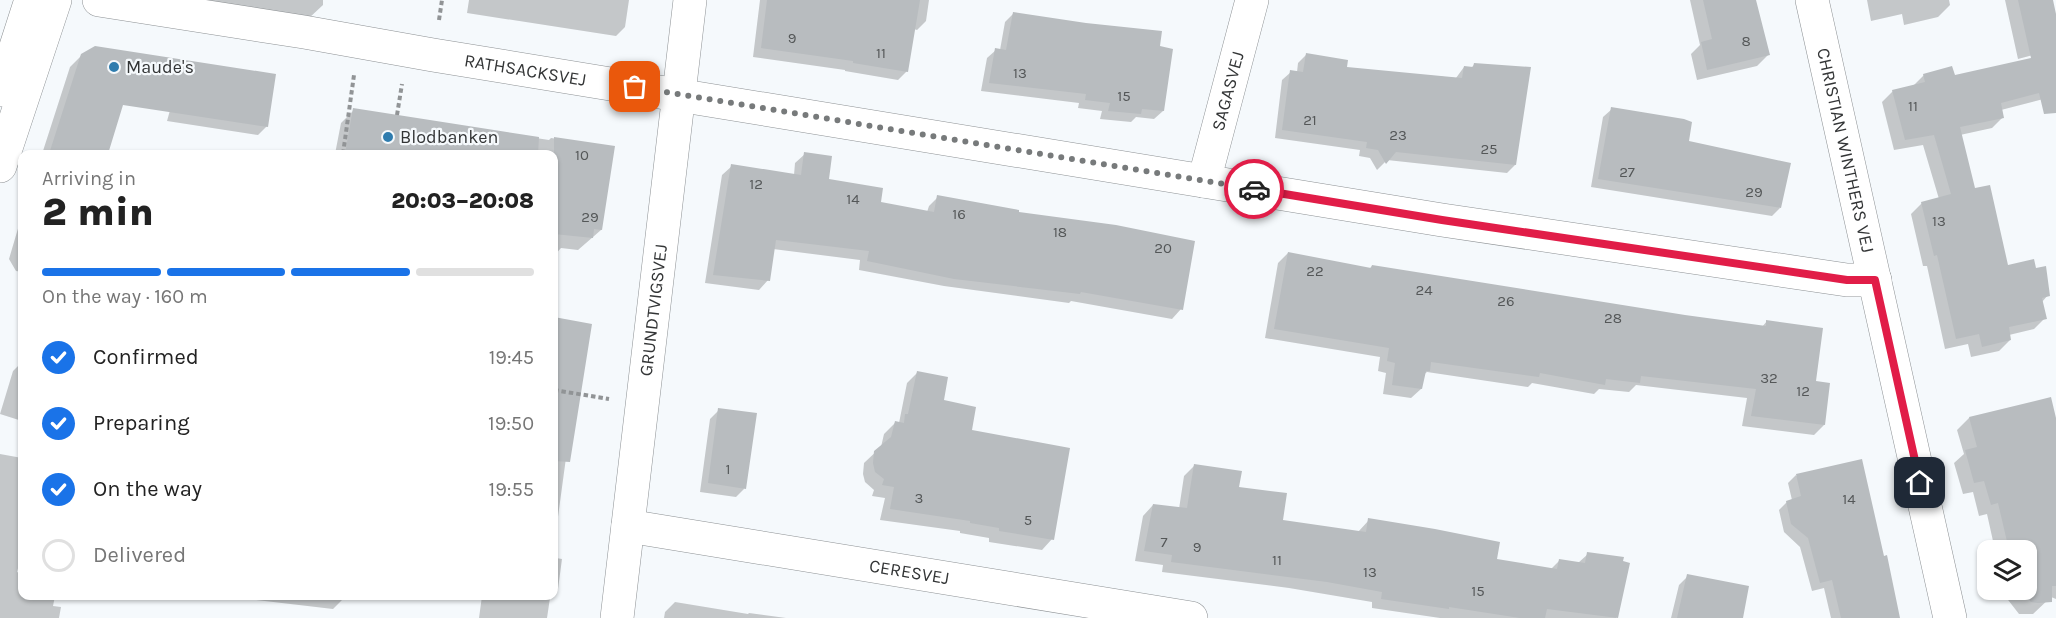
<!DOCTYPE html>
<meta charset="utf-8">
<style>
:root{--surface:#fff;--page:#f6f6f6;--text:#222;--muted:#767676;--line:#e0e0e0;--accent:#1a73e8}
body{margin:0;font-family:Karla,sans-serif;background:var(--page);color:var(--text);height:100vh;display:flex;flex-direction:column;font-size:22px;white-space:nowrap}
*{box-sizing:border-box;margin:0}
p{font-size:20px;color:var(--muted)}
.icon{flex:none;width:33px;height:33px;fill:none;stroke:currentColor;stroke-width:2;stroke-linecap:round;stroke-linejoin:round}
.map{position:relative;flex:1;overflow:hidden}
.panel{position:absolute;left:18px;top:150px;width:540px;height:450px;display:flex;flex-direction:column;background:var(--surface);border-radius:12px;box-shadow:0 2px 4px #0004}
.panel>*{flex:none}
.buttons{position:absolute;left:1977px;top:540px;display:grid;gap:12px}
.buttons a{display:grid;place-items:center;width:60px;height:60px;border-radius:12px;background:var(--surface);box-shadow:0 2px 4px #0004;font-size:30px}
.pin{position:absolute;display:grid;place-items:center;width:51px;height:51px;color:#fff;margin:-26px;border-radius:12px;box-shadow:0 3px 9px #0006}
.courier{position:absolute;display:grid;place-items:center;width:60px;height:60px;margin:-30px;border:4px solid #e11d48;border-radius:50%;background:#fff;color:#222;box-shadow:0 2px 8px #0007}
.overview em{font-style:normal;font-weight:800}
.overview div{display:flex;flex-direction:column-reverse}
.overview{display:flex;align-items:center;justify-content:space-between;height:102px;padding:0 24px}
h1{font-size:39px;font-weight:800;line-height:45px}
.bar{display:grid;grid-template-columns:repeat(4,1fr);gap:9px 6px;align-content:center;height:72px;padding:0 24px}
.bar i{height:8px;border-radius:4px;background:var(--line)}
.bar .on{background:var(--accent)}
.bar p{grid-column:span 4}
ol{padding:0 24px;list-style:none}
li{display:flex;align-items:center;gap:18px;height:66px}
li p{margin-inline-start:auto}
li .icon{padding:6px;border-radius:50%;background:var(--accent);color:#fff;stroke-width:4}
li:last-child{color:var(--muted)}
li i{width:33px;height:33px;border:3px solid var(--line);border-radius:50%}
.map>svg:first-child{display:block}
.shadow{fill:#0003}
.building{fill:#b8bcbf}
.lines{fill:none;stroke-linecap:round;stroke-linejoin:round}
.minor-casing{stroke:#8d9194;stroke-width:34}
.tertiary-casing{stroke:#8d9194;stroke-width:34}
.path{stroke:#919496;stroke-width:4;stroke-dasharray:4.5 3;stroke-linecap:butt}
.minor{stroke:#fff;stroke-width:33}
.tertiary{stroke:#fff;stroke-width:33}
.done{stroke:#777a7b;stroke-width:6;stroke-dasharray:0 10.8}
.route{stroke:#e11d48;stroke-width:8}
.poi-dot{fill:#2f7cae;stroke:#f5f9fc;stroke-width:2}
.labels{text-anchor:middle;stroke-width:4.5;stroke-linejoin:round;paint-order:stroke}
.number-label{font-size:15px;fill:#545758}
.poi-label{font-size:18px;fill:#333536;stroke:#f5f9fc;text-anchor:start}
.street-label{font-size:18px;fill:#333536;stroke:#f5f9fc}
</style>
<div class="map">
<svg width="2056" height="618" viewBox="0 0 2056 618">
<rect width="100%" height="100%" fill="#f5f9fc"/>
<path class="shadow" d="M196 0H323V5L308 19Z
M469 0H629L625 27 616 36 467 13Z
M760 0H929L926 21 917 30 914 29 907 71 898 80 845 71V70L753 57Z
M1690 0H1755L1768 55 1757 66 1697 80 1691 54 1700 45Z
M1867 0H1949L1950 5 1938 17 1904 25 1902 14 1871 21Z
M2005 0H2052L2056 18V44L2049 51 2018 59Z
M1013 14 1158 47 1163 111 1154 119 1136 117 1131 122 1100 119 1102 111 1078 108 1079 103 981 91 987 58 996 50H1000L1005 22Z
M137 54 106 154H42L70 67 82 55Z
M1306 55 1345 68 1456 78 1464 67 1471 68 1475 64 1515 165 1507 173 1387 160 1377 170 1370 158 1359 156 1360 150 1275 138 1282 80 1291 72H1297L1298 63Z
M181 71 267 126 258 135 167 121Z
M1924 75 1954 77 2056 92 2051 97 2001 110 2003 117 1992 128 1960 135 1974 190 2006 267 2048 295 2042 302 2045 318 2034 329 2009 335 2010 340 1999 351 1971 357 1968 344 1945 349 1927 266H1923L1911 214 1922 203 1939 199 1923 145 1894 150 1882 102 1893 91 1912 87Z
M1612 109 1687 142 1780 208 1772 216 1591 187 1603 117Z
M354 110 549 140 551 138 613 147 601 230 578 250 561 248 554 256V154H335L341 123Z
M805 154 827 180 879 204 927 212 929 206 938 197 1017 213 1181 309 1172 319 1071 301 1069 303 944 286 859 270 860 260 773 249 768 280 759 290 705 283 722 175 732 166 794 175 795 163Z
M22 215V272L16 271 9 259Z
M1288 253 1369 269 1372 266 1684 316 1762 327 1767 321 1815 382 1824 425 1814 435 1742 426 1747 398 1636 385 1629 392 1599 389 1594 394 1532 383 1528 387 1427 372 1423 375 1421 389 1411 398 1383 394 1386 373 1378 371 1380 357 1265 338 1278 263Z
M554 319 590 325 571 421 555 539H558L556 558 562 559 558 589 554 594Z
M22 362V421L0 414 13 371Z
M918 372 970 431 1052 539 1042 550 989 542V538L960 533V531L880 520 885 498 872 496 874 490 865 482 863 474 864 463 881 447 884 434 895 423H899L907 383Z
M719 410 744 489 736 497 700 492 710 419Z
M1969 418 2056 424V599L2051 597 2033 614H2019L2005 596 2004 590H2026V550H1995L1987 514 1979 516 1973 492 1963 494 1954 463 1964 454 1957 430Z
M0 454 22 458V554L17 572 22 574V596H55L53 606 61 607 59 618H0Z
M1194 466 1238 489 1281 521 1358 532 1369 520 1495 560 1551 569 1560 560 1578 563 1588 554 1628 564 1616 618H1440L1372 608V602L1289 588 1162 572 1163 565 1135 561 1143 516 1153 505 1179 509 1184 476Z
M1796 475 1899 618H1831L1824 588 1812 591 1800 547 1784 532 1779 510 1787 502 1792 500 1788 483Z
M1688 576 1741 618H1671L1679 585Z
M222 596H342V600L333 609Z
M482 596H552L550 598 547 618H479Z
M675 602 748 614 749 613 786 618H664L665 612Z"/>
<path class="building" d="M767 0H920L908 72 853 63V61L761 48Z
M1703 0H1756L1770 55 1707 70 1701 42 1712 39Z
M2018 0H2053L2056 14V113L2044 114 2039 93 2001 103 2004 118 1960 127 1975 188 1990 185 2008 265 2034 259 2036 268 2046 266 2050 296 2042 298 2047 319 2009 327 2011 340 1982 347 1979 334 1956 339 1937 255 1934 256 1921 202 1951 194 1934 135 1905 140 1892 90 1925 82 1923 74 1952 66 1955 75 2031 58Z
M1013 12 1086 23 1162 31 1160 46 1173 49 1164 111 1142 109 1141 114 1108 111 1110 103 1085 100 1086 94 989 83 995 48 1006 50Z
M95 46 276 74 268 127 123 105 108 154H49L81 54Z
M1306 53 1348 60 1347 67 1462 78 1464 66 1473 67 1474 63 1531 67 1516 165 1396 152 1386 164 1378 150 1366 148 1367 142 1282 130 1290 70 1303 72Z
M1611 107 1684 119 1692 122 1689 141 1791 163 1781 208 1598 179Z
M353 108 539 137 538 154H345Z
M554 137 615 146 602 230 594 229 593 238 554 234Z
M804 152 832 156 829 179 883 188 881 202 934 212 937 195 1019 210V212L1116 225 1195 241 1183 310 1081 292 1080 294 954 279 867 261 869 251 776 240 770 281 713 275 731 164 801 175Z
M1288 252 1371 268 1372 265 1685 315 1766 326V320L1823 328 1816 381 1830 383 1825 425 1751 416 1756 389 1641 376 1640 383 1606 379 1605 385 1540 373 1539 377 1431 362 1430 371H1426L1422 389 1392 385 1395 363 1387 361 1389 348 1274 329Z
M554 317 592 324 570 462 554 461Z
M917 371 948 377 944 400 976 407 972 430 1070 448 1054 540 999 531V528L970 523V521L890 509 894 487 882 485 884 479 875 472 873 463 874 451 891 437 895 421 904 423 905 414H908Z
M2051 397 2056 418V586H2052V602L2038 603 2031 602 2021 590H2026V550H2009L1998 503 1991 505 1984 481 1974 483 1965 450 1977 447 1969 417Z
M718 408 757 413 746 489 708 483Z
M1862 459 1884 556 1887 555 1900 618H1841L1832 580 1820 583 1808 538 1791 524 1786 501 1801 496 1796 474Z
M1194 464 1242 471 1239 487 1287 493 1283 520 1366 532 1368 518 1435 529 1500 542 1497 559 1557 569 1559 559 1585 563 1587 552 1624 557 1623 561 1630 563 1618 618 1547 609 1545 618H1520L1449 607V609L1381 599 1382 592 1327 582 1171 562 1172 555 1144 551 1153 504 1187 508Z
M1687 574 1749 586 1743 618H1677Z"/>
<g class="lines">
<defs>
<g id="minor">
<path id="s1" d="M99 0 304 32 433 55 1442 220 1847 280H1875"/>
<path id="s2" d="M1812 0 1950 618"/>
<path id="s3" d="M1204 181 1252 0"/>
<path id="s4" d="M628 526 1191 618"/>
<path id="s5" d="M617 618 690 0"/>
</g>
<path id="tertiary" d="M2 90 31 0
M0 166 55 0"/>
</defs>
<use href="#minor" class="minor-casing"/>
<use href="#tertiary" class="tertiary-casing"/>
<path class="path" d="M439 20 442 0
M397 115 402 84
M343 154 354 75
M554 390 609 399"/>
<use href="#minor" class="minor"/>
<use href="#tertiary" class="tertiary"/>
</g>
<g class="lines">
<path class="done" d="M635 87 1254 189"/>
<path class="route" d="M1254 189 1442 220 1847 280H1875L1920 483"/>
</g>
<g class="poi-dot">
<circle cx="114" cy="67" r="6"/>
<circle cx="388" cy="137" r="6"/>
</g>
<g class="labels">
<g class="number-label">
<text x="792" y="43">9</text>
<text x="1746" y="46">8</text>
<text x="881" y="58">11</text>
<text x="1020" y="78">13</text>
<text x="1124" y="101">15</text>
<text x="1913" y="111">11</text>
<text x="1310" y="125">21</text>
<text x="1398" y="140">23</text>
<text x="1489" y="154">25</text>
<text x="582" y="160">10</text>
<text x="1627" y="177">27</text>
<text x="756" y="189">12</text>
<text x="1754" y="197">29</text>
<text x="853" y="204">14</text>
<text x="959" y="219">16</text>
<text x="590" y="222">29</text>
<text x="1939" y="226">13</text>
<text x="1060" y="237">18</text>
<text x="1163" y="253">20</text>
<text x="1315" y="276">22</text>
<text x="1424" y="295">24</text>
<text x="1506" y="306">26</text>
<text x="1613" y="323">28</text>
<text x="1769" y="383">32</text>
<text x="1803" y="396">12</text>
<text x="728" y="474">1</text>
<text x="919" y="503">3</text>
<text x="1849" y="504">14</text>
<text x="1028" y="525">5</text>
<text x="1164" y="547">7</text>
<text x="1197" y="552">9</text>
<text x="1277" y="565">11</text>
<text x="1370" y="577">13</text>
<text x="1478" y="596">15</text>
</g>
<g class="poi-label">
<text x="126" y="73">Maude's</text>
<text x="400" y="143">Blodbanken</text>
</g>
<g class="street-label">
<text dy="6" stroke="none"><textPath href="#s1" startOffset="432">RATHSACKSVEJ</textPath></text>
<text dy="6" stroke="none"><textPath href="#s3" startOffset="93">SAGASVEJ</textPath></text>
<text dy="6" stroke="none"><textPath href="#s2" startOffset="154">CHRISTIAN WINTHERS VEJ</textPath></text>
<text dy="6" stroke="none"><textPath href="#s5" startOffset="310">GRUNDTVIGSVEJ</textPath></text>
<text dy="6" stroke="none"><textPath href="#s4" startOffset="285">CERESVEJ</textPath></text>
</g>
</g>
</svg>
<div class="buttons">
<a><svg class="icon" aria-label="layers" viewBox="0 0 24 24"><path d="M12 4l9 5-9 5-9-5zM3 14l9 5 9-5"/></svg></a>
</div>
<div class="pin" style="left:635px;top:87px;background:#ea580c"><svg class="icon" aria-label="bag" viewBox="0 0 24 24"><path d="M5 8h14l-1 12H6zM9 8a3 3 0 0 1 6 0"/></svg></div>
<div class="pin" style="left:1920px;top:483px;background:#1f2937"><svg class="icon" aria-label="home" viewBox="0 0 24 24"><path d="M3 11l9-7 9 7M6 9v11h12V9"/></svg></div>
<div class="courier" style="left:1254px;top:189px"><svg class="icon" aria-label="car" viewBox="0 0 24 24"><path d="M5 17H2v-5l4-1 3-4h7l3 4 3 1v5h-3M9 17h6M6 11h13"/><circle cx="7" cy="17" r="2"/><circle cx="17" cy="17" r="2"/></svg></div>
<section class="panel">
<div class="overview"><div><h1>2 min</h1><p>Arriving in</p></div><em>20:03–20:08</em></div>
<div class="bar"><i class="on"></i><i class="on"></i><i class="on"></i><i></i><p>On the way · 160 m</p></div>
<ol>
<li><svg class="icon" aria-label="check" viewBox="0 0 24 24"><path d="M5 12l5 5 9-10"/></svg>Confirmed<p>19:45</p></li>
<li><svg class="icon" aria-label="check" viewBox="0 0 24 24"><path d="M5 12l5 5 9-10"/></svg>Preparing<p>19:50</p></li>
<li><svg class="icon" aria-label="check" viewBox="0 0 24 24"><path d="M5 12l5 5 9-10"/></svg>On the way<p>19:55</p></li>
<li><i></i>Delivered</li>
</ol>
</section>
</div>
